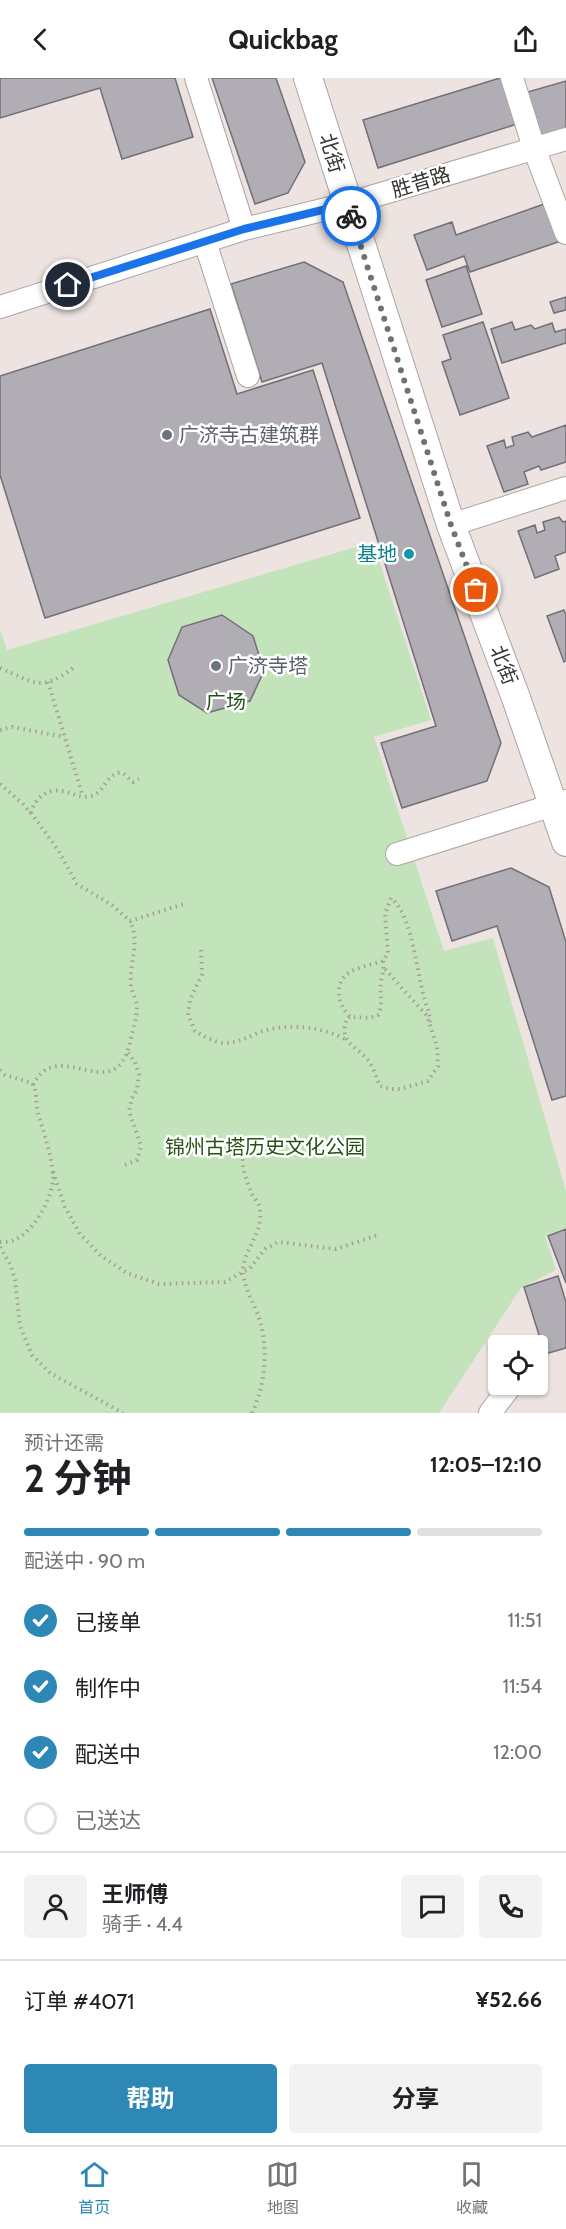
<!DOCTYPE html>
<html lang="zh">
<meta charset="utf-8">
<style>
:root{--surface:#fff;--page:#f2f2f2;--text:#202124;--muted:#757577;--line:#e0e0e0;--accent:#2d88b5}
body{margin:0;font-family:Cabin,"Noto Sans SC",sans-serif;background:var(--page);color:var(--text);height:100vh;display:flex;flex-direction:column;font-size:22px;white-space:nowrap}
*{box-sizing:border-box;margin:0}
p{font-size:20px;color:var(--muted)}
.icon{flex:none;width:33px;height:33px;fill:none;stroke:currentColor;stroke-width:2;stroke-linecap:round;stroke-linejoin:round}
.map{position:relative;height:1335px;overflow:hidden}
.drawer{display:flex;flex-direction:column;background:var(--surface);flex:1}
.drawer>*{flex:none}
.buttons{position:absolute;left:488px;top:1257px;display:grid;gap:12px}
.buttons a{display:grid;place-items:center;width:60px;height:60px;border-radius:6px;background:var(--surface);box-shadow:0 2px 4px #0004;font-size:30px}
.pin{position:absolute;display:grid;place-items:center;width:51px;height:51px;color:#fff;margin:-26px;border:3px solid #fff;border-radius:50%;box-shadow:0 2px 6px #0007}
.courier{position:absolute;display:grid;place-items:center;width:60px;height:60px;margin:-30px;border:4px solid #1a73e8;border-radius:50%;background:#fff;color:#222;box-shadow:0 2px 8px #0007}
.overview em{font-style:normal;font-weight:700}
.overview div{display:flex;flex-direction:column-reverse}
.overview{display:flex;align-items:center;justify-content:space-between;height:102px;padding:0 24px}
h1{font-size:39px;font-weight:700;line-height:45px}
.bar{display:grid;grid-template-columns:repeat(4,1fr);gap:9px 6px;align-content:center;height:72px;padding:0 24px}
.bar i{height:8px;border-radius:4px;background:var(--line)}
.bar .active{background:var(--accent)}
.bar p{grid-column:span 4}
.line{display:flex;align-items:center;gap:15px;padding:0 24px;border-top:2px solid var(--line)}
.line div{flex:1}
.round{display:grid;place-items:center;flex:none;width:63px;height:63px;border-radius:6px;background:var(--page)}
ol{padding:0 24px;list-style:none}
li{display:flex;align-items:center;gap:18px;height:66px}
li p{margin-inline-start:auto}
li .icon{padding:6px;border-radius:50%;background:var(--accent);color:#fff;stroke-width:4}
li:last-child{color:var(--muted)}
li i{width:33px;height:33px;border:3px solid var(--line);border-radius:50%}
.primary-button{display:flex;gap:12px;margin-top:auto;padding:12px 24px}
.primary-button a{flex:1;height:69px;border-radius:6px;background:var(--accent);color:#fff;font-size:24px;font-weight:700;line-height:69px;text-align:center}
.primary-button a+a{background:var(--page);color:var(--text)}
header{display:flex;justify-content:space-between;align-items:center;height:78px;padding:0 24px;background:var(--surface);font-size:27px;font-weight:700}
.dock{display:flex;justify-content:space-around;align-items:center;height:84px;border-top:2px solid var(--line);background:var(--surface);font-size:16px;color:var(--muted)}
.dock a{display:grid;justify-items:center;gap:3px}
.dock .active{color:var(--accent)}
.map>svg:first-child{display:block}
.green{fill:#c3e4ba}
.building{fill:#b1adb4;stroke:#726f76;stroke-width:1.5}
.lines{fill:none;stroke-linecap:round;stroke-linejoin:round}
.minor-casing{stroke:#ada5a2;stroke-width:24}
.tertiary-casing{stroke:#ada5a2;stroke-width:30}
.path{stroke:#a59e9c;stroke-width:4;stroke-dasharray:1.5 4.5;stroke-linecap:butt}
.minor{stroke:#fff;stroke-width:22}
.tertiary{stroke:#fff;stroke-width:28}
.done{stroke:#75706f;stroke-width:6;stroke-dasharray:0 10.8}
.route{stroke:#1a73e8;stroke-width:8}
.worship-dot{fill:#6b7280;stroke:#fff;stroke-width:2}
.culture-dot{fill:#0f9aa8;stroke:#fff;stroke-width:2}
.labels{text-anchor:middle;stroke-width:5;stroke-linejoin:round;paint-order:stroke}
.street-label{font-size:20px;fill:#353231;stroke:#fff}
.worship-label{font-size:20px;fill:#5b616d;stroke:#fff;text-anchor:start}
.culture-label{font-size:20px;fill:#0d838f;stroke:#fff;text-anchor:end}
.park-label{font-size:20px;fill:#245311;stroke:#fff}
</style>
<header><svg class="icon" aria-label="back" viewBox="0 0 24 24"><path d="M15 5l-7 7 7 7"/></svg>Quickbag<svg class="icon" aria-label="share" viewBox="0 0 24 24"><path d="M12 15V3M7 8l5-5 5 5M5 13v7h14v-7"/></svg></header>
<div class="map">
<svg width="566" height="1335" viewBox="0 0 566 1335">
<rect width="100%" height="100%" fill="#ede4e1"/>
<path class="green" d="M373 464 431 642 374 659 444 873 493 860 566 1113V1150L545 1158 556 1192 521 1210 439 1335H0V551L7 572Z"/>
<path class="building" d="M0 0H175L193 59 122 81 100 10 0 40Z
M212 0H276L305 84 288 115 255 126Z
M500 0H503L517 46 378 90 363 42Z
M566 3V54L535 63 521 16Z
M547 125 561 163 470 194 464 178 427 192 414 157 452 144 456 157Z
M304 184 343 204 501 665 487 703 402 730 381 665 436 648 322 285 262 304 231 206Z
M466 188 482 236 442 249 426 202Z
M566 219V232L554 235 550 224Z
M210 231 237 316 313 292 360 440 45 540 0 397V298Z
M483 244 509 320 460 337 442 284 451 281 443 257Z
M512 244 515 252 531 247 535 251 552 245 555 254 566 251V265L502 285 491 251Z
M566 347V384L541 392 539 388 524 394 528 406 504 414 487 368 504 362 506 370 514 367 512 359 528 354 532 359Z
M559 439 563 444 566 443V474L555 478 559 491 535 500 518 453 535 447 537 455 545 452 543 444Z
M564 532 566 537V583L564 584 547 538Z
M222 537 253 558 264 593 250 623 207 635 179 617 168 582 182 549Z
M511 790 549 809 566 864V1018L552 1022 497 848 452 863 436 813Z
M566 1151V1205L548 1158Z
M558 1198 566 1224V1270L545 1276 524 1209Z"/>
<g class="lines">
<defs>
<path id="minor" d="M196 0 244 151
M512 0 534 70 566 155
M205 164 248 298
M0 229 244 151 347 126 566 61
M451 447 566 410
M397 776 566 723
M490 1335 512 1306"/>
<path id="tertiary" d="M308 0 451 447 516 620 566 764"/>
</defs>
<use href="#minor" class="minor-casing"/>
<use href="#tertiary" class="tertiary-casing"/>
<path class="path" d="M0 590C34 604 40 615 73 590
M48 604 83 719
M0 652 12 649 65 659
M0 706 23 726 37 743 58 772 77 806 112 827 130 843 187 825
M31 735C34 721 47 710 62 713 74 715 81 722 94 717 104 712 107 698 118 695 124 693 128 701 133 704L139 701
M201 872 202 896 190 922 188 937 195 953C204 958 215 965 225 965 238 965 248 959 260 954 286 945 323 948 346 962
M383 883C384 891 383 895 381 903 379 915 384 925 378 937L369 940 350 939C343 931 339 924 339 913 339 890 367 889 383 883L388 875 385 836 391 820C416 841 416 905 429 934L430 944
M350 939 347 940C339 966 353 965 367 981 373 988 376 999 380 1008L390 1011H400L428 1003 438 988 437 968 427 938 384 890
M0 992 5 997 32 1005C38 1014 35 1024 38 1035 44 1055 50 1073 53 1093 56 1115 35 1154 14 1162 10 1164 4 1164 0 1164
M33 1007C58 956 115 1032 130 964 133 952 137 940 137 928 136 920 131 913 131 906 129 881 141 868 130 843
M125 1087 137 1082 141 1068 129 1033 132 1020 137 1011 139 997 135 984 128 975
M53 1094 65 1129 80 1156 101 1178 127 1195 159 1206 225 1204 250 1190 265 1171 278 1164 336 1171 378 1157
M0 1169 10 1186 15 1202 20 1248 32 1277 50 1295 123 1335
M252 1335C266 1306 269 1267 258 1237 252 1222 244 1209 243 1193 243 1173 263 1156 260 1132 260 1126 255 1122 252 1116 247 1105 241 1088 243 1077L262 1068"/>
<use href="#minor" class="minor"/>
<use href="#tertiary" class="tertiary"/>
</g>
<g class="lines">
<path class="done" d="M351 138 451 447 476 512"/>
<path class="route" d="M68 207 244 151 347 126 351 138"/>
</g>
<g class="worship-dot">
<circle cx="167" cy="357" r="6"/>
<circle cx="216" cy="588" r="6"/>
</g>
<circle class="culture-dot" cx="409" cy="476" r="6"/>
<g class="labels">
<g class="street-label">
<text transform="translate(332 75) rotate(73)" y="7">北街</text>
<text transform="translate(421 104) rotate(-17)" y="7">胜昔路</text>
<text transform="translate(504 587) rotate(69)" y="7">北街</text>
</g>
<g class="worship-label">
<text x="179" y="364">广济寺古建筑群</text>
<text x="228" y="595">广济寺塔</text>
</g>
<g class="culture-label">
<text x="397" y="483">基地</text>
</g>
<g class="park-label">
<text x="226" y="631">广场</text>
<text x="265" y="1076">锦州古塔历史文化公园</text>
</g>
</g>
</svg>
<div class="buttons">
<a><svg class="icon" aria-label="locate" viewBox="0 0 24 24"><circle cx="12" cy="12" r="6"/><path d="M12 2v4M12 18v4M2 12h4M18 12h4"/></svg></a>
</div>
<div class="pin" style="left:476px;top:512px;background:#ea580c"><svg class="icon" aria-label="bag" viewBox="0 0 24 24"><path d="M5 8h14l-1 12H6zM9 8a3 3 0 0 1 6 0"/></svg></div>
<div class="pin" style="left:68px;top:207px;background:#1f2937"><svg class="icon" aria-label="home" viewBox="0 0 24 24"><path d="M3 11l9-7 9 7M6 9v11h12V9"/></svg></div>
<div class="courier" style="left:351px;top:138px"><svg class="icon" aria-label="bike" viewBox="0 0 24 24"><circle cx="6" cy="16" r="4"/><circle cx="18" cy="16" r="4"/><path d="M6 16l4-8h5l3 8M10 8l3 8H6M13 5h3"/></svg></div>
</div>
<section class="drawer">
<div class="overview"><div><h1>2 分钟</h1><p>预计还需</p></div><em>12:05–12:10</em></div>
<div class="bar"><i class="active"></i><i class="active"></i><i class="active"></i><i></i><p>配送中 · 90 m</p></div>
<ol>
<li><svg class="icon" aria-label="check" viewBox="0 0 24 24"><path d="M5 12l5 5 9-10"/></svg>已接单<p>11:51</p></li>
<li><svg class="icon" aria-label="check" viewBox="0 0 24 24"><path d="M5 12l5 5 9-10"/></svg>制作中<p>11:54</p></li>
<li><svg class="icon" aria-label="check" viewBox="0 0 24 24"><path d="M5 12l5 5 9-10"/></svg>配送中<p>12:00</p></li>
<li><i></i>已送达</li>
</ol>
<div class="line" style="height:108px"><a class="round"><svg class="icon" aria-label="person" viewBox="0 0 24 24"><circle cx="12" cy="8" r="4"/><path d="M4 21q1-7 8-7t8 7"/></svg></a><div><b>王师傅</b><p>骑手 · 4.4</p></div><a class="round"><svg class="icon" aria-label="chat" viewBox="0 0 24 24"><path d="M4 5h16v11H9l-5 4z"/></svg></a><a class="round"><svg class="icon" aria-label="phone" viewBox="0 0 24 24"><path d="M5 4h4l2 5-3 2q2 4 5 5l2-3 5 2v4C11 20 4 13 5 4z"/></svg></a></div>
<div class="line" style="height:78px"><div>订单 #4071</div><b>¥52.66</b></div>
<div class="primary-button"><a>帮助</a><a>分享</a></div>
</section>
<nav class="dock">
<a class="active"><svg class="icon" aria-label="home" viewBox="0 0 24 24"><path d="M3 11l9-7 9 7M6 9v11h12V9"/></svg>首页</a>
<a><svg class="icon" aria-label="map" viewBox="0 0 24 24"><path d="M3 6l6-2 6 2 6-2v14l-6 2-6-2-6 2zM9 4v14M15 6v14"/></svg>地图</a>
<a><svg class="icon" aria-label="saved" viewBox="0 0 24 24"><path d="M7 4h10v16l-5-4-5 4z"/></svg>收藏</a>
</nav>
